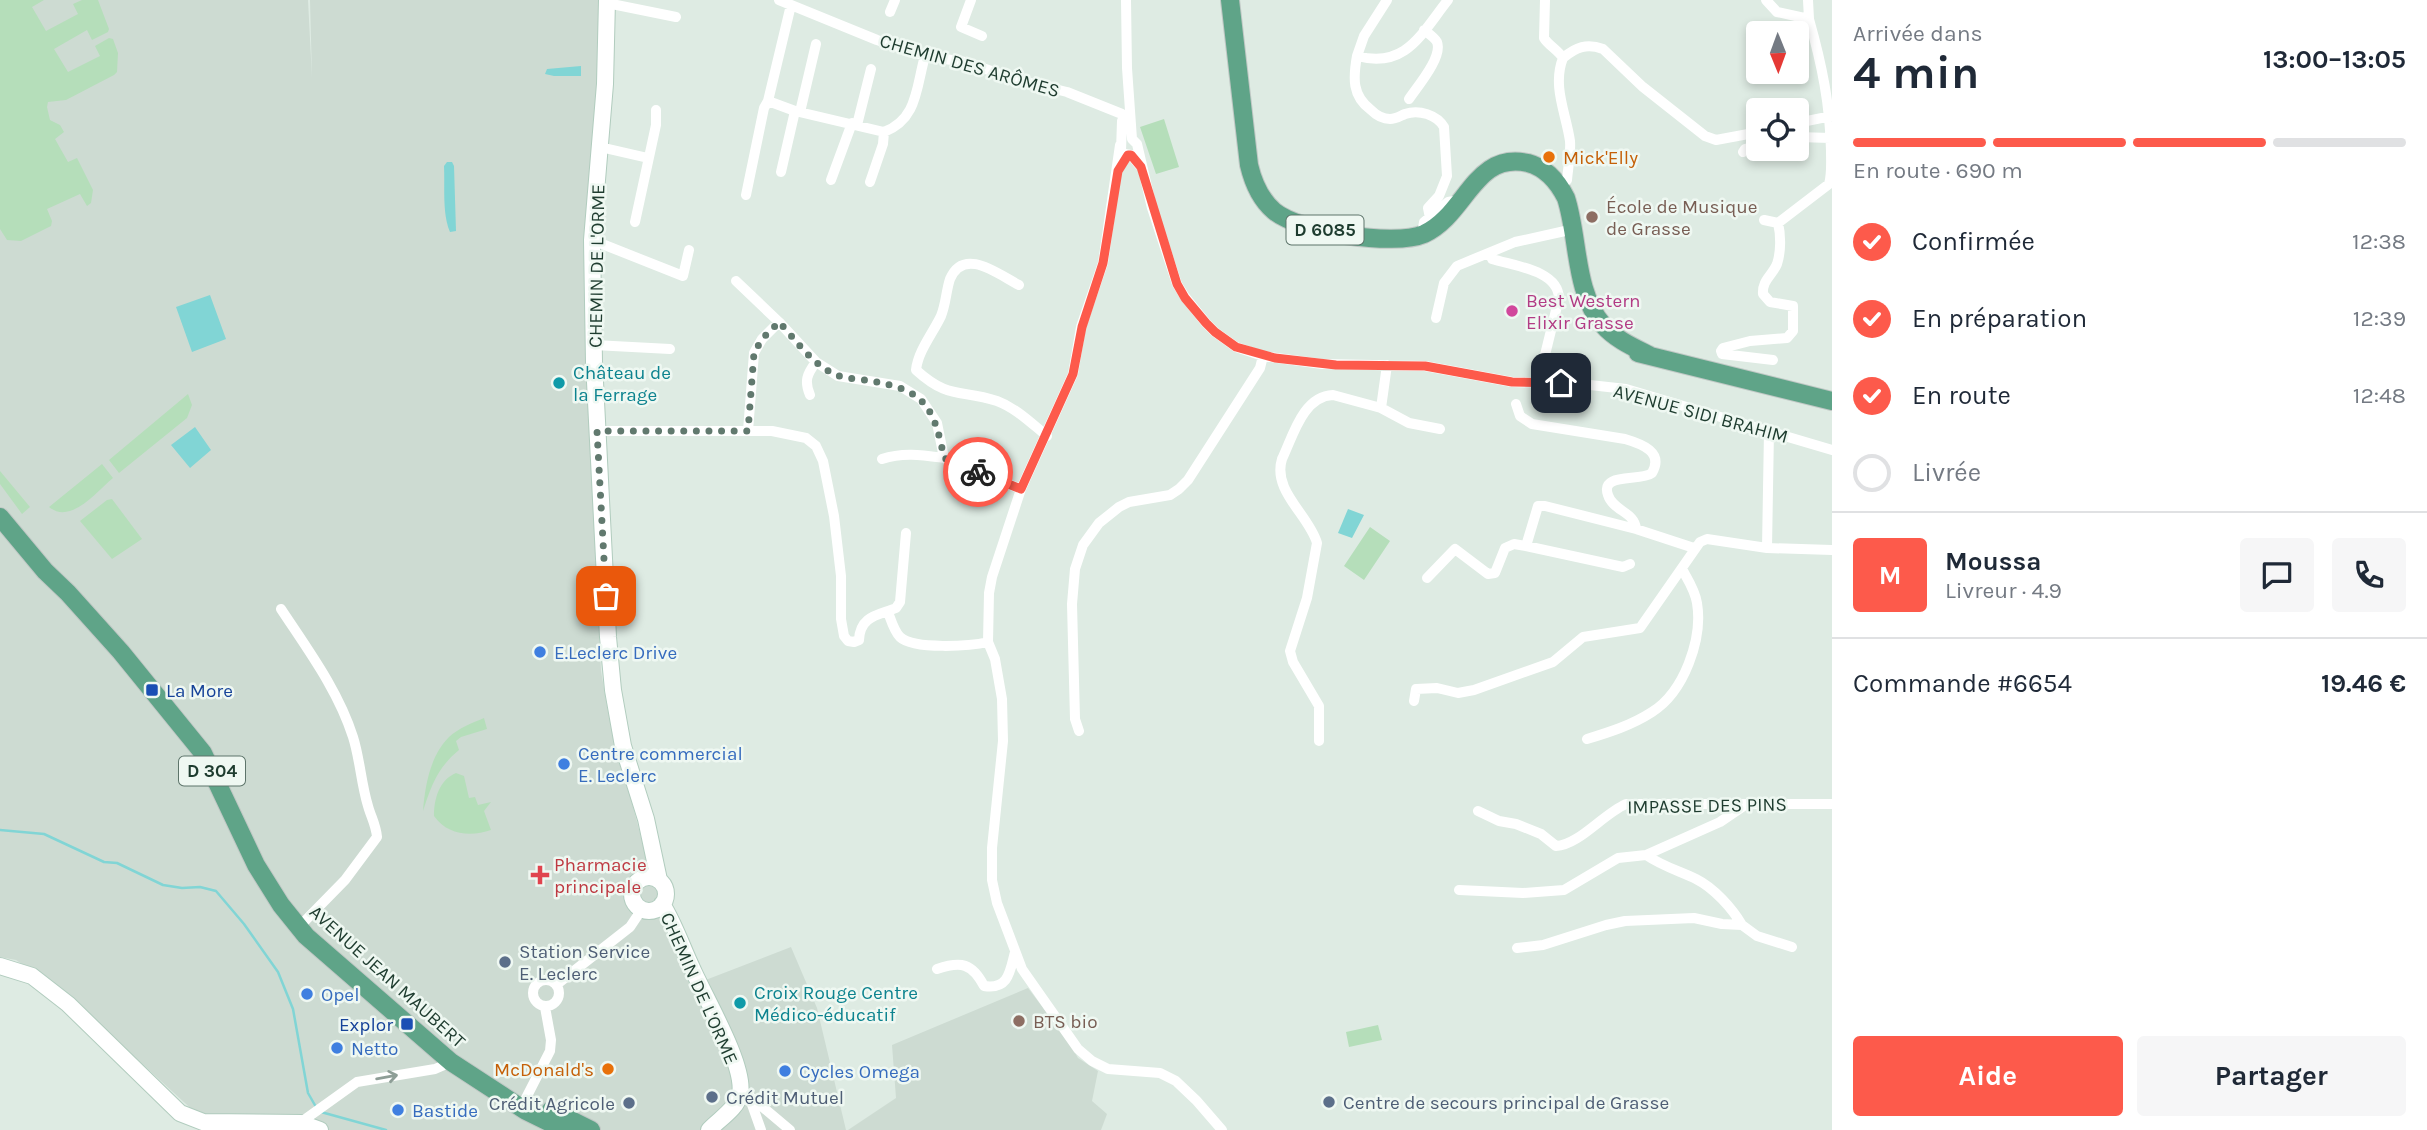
<!DOCTYPE html>
<html lang="fr">
<meta charset="utf-8">
<style>
:root{--surface:#fff;--page:#f6f6f7;--text:#1f2937;--muted:#747a83;--line:#e0e1e3;--accent:#fd5a4b}
body{margin:0;font-family:Karla,sans-serif;background:var(--page);color:var(--text);height:100vh;display:flex;flex-direction:column;font-size:26px;white-space:nowrap}
*{box-sizing:border-box;margin:0}
p{font-size:23px;color:var(--muted)}
.icon{flex:none;width:38px;height:38px;fill:none;stroke:currentColor;stroke-width:2;stroke-linecap:round;stroke-linejoin:round}
.map{position:relative;flex:1;overflow:hidden}
.panel{display:flex;flex-direction:column;background:var(--surface);width:595px}
.panel>*{flex:none}
.needle{width:46px;rotate:179deg}
.controls{position:absolute;left:1746px;top:21px;display:grid;gap:14px}
.controls a{display:grid;place-items:center;width:63px;height:63px;border-radius:7px;background:var(--surface);box-shadow:0 4px 10px #0003;font-size:35px}
.pin{position:absolute;display:grid;place-items:center;width:60px;height:60px;color:#fff;margin:-30px;border-radius:14px;box-shadow:0 4px 10px #0006}
.courier{position:absolute;display:grid;place-items:center;width:70px;height:70px;margin:-35px;border:5px solid #fd5a4b;border-radius:50%;background:#fff;color:#222;box-shadow:0 2px 9px #0007}
.summary em{font-style:normal;font-weight:700}
.summary div{display:flex;flex-direction:column-reverse}
.summary{display:flex;align-items:center;justify-content:space-between;height:119px;padding:0 21px}
h1{font-size:46px;font-weight:700;line-height:52px}
.bar{display:grid;grid-template-columns:repeat(4,1fr);gap:10px 7px;align-content:center;height:84px;padding:0 21px}
.bar i{height:9px;border-radius:5px;background:var(--line)}
.bar .selected{background:var(--accent)}
.bar p{grid-column:span 4}
.line{display:flex;align-items:center;gap:18px;padding:0 21px;border-top:2px solid var(--line)}
.line div{flex:1}
.round{display:grid;place-items:center;flex:none;width:74px;height:74px;border-radius:7px;background:var(--page)}
ol{padding:0 21px;list-style:none}
li{display:flex;align-items:center;gap:21px;height:77px}
li p{margin-inline-start:auto}
li .icon{padding:7px;border-radius:50%;background:var(--accent);color:#fff;stroke-width:4}
li:last-child{color:var(--muted)}
li i{width:38px;height:38px;border:4px solid var(--line);border-radius:50%}
.action{display:flex;gap:14px;margin-top:auto;padding:14px 21px}
.action a{flex:1;height:80px;border-radius:7px;background:var(--accent);color:#fff;font-size:28px;font-weight:700;line-height:80px;text-align:center}
.action a+a{background:var(--page);color:var(--text)}
main{display:flex;flex:1;min-height:0}
.map>svg:first-child{display:block}
.built{fill:#cddbd2}
.green{fill:#b5deba}
.water{fill:#81d5d5}
.lines{fill:none;stroke-linecap:round;stroke-linejoin:round}
.stream{stroke:#81d5d5;stroke-width:2.5}
.secondary-casing{stroke:#b1ccbe;stroke-width:18}
.primary-casing{stroke:#c0c8c5;stroke-width:20}
.street{stroke:#fff;stroke-width:10}
.secondary{stroke:#fff;stroke-width:16}
.primary{stroke:#5fa488;stroke-width:18}
.oneway{stroke:#8e9e97}
.done{stroke:#61796e;stroke-width:7;stroke-dasharray:0 12.6}
.route{stroke:#fd5a4b;stroke-width:9}
.food-dot{fill:#e8710a;stroke:#eff8f2;stroke-width:2.5}
.education-dot{fill:#8d6e63;stroke:#eff8f2;stroke-width:2.5}
.hotel-dot{fill:#d1479c;stroke:#eff8f2;stroke-width:2.5}
.culture-dot{fill:#0f9aa8;stroke:#eff8f2;stroke-width:2.5}
.shop-dot{fill:#3f7fe0;stroke:#eff8f2;stroke-width:2.5}
.transit-dot{fill:#1a4fb4;stroke:#eff8f2;stroke-width:2.5}
.health-dot{fill:#e0444e;stroke:#eff8f2;stroke-width:2.5}
.service-dot{fill:#5c6f8a;stroke:#eff8f2;stroke-width:2.5}
.labels{text-anchor:middle;stroke-width:5;stroke-linejoin:round;paint-order:stroke}
.shield{fill:#eff8f2;stroke:#5d746a;stroke-width:2}
.shield-label{font-size:18px;font-weight:bold;fill:#1e3c2f}
.street-label{font-size:19px;fill:#1e3c2f;stroke:#eff8f2}
.food-label{font-size:19px;fill:#c56008;stroke:#eff8f2;text-anchor:start}
.education-label{font-size:19px;fill:#785e54;stroke:#eff8f2;text-anchor:start}
.hotel-label{font-size:19px;fill:#b23c85;stroke:#eff8f2;text-anchor:start}
.culture-label{font-size:19px;fill:#0d838f;stroke:#eff8f2;text-anchor:start}
.shop-label{font-size:19px;fill:#366cbe;stroke:#eff8f2;text-anchor:start}
.transit-label{font-size:19px;fill:#164399;stroke:#eff8f2;text-anchor:start}
.health-label{font-size:19px;fill:#be3a42;stroke:#eff8f2;text-anchor:start}
.service-label{font-size:19px;fill:#4e5e75;stroke:#eff8f2;text-anchor:start}
</style>
<main>
<div class="map">
<svg width="1832" height="1130" viewBox="0 0 1832 1130">
<rect width="100%" height="100%" fill="#deebe3"/>
<path class="built" d="M0 0H308L312 78 310 0H598V92L585 221 597 597 601 671 608 712 641 837 703 981 791 947 817 1008 846 1130H291L198 1115 65 993 16 960 0 957Z
M1028 988 1069 1042 1078 1058 1098 1071 1092 1101 1107 1114 1101 1130H848L896 1098 892 1045Z"/>
<path class="green" d="M0 0H44L32 7 46 31 78 14 73 4 82 0H98L109 29 108 32 92 40 87 30 54 49 68 72 100 56 95 46 109 38 113 39 118 53 117 72 114 75 66 100 48 102 47 107 50 120 60 125 64 132 55 139 68 162 77 158 93 190 91 203 87 206 80 194 47 209 52 221 51 226 21 241 7 240 0 229Z
M1164 119 1179 167 1156 174 1140 127Z
M188 394 192 405 187 418 119 473 109 460Z
M102 464 113 478C97 491 71 525 49 507Z
M0 471 30 507 22 514 0 484Z
M112 499 142 539 112 559 80 521 107 500Z
M1370 527 1390 541 1364 580 1344 566Z
M484 718 487 729 461 737 456 741 459 750C438 767 431 786 423 811 425 786 430 756 449 737 459 728 472 723 484 718Z
M456 773 464 776 469 798 475 797 478 805 491 802 484 811 491 830C471 837 447 835 434 816 434 799 439 780 456 773Z
M1378 1025 1382 1040 1349 1047 1346 1032Z"/>
<path class="water" d="M581 66V76H554L545 74 547 69Z
M447 162H452L454 166 456 231 450 232C442 213 445 187 444 166Z
M210 295 226 339 192 352 176 307Z
M195 427 211 450 190 468 171 445Z
M1348 509 1364 515 1352 538 1338 533Z"/>
<g class="lines">
<path class="stream" d="M0 830 44 834 104 862 117 863 163 885 182 888 200 887 216 891 244 924 278 972 293 1009 308 1093 316 1107
M321 1112 386 1130"/>
<defs>
<path id="secondary" d="M607 0 605 84 592 240 594 362 608 637 613 690 623 746 646 819 659 880
M632 894a17 17 0 1 1 34 0a17 17 0 1 1-34 0Z
M662 904C675 925 682 947 692 968 704 996 746 1066 740 1094 738 1108 718 1120 709 1130
M0 966 32 976 68 1004 180 1113 203 1122 301 1123 320 1130"/>
<path id="primary" d="M1230 0 1249 165C1253 182 1260 199 1274 211 1299 232 1394 247 1424 234 1467 214 1474 151 1528 163 1547 168 1558 182 1566 198 1579 238 1574 292 1603 325 1615 339 1633 347 1649 355
M1638 353 1832 401
M0 517 45 571 68 593 121 652 203 753 256 865 281 905 306 936 451 1062 526 1111 565 1130
M551 1110 591 1130"/>
</defs>
<use href="#secondary" class="secondary-casing"/>
<use href="#primary" class="primary-casing"/>
<path class="street" d="M779 0 877 40 925 56 965 62 1018 80 1067 92 1122 114 1127 129
M971 0 961 27 982 36
M1126 0 1127 68 1132 139 1137 144 1152 208 1177 284 1185 297 1206 323 1215 332 1236 347 1263 356 1322 364 1425 366 1512 382 1581 384 1626 389 1832 450
M1387 0 1364 36 1357 56C1406 69 1421 34 1448 0
M1545 0 1544 38C1548 45 1558 50 1563 58
M1766 0 1777 12 1809 19C1822 65 1830 104 1831 151 1831 162 1832 174 1829 184L1778 223
M1808 0 1809 19
M607 3 676 17
M890 12 895 0
M1357 56C1353 78 1352 96 1371 110 1376 115 1382 119 1390 119 1396 119 1400 116 1405 114 1419 109 1437 115 1444 127L1447 176 1439 196 1428 208 1430 218
M1409 99C1417 87 1443 57 1437 42 1435 38 1428 33 1424 30
M768 101 795 111 884 132C918 119 916 87 925 56
M800 112 816 44
M1122 121 1121 151 1125 154 1131 155 1139 165
M1797 123 1832 116
M857 125 871 69
M1797 137 1831 138
M1120 145 1103 263 1081 327 1073 374 1021 489 992 577 989 593 988 642 995 659 1002 699 1003 741 992 848V880L997 903 1022 969 1078 1049 1092 1061 1108 1069 1160 1073 1176 1081 1196 1100 1222 1130
M600 147 648 158
M1743 152 1745 149 1759 145
M781 172 795 111
M831 180 852 123
M870 182 883 144 884 132
M1560 187 1567 180C1568 168 1571 153 1570 141 1566 113 1552 86 1563 58 1576 47 1587 43 1603 49L1643 87 1705 136 1716 140 1759 132
M746 195 764 108 768 101 791 5
M1764 220 1778 223C1781 235 1781 252 1777 264 1772 276 1762 280 1763 294L1770 302 1793 306V331L1787 338 1750 341 1723 348 1721 351 1722 354 1773 360
M635 222 656 125V110
M1422 234 1424 222 1448 202 1460 200
M592 240 683 276 689 250
M1490 253 1492 259C1514 266 1558 270 1559 298L1542 367 1541 383
M736 281 779 322 816 362 838 376 900 386 921 399 937 423 944 458 1021 489
M1019 285C999 275 964 246 950 279 946 291 946 304 941 316 933 333 918 351 916 370 949 400 960 389 997 401 1016 408 1031 423 1047 436
M1436 318 1444 283 1457 266 1515 242 1565 231
M594 345 670 349
M810 395C804 381 807 374 816 362
M1516 404 1520 416 1532 424 1625 439C1642 444 1664 452 1652 473 1640 482 1600 472 1608 495 1613 511 1635 512 1636 529
M1381 408 1387 365
M597 431H772L806 438 816 446 823 461 834 516 841 576V619L844 636 848 641 854 642 859 640C860 615 880 615 896 608L900 602 906 533
M748 431 754 353 762 339 779 322
M882 459C903 452 922 455 944 458
M1526 546 1623 567 1630 564
M1767 548 1769 431
M1427 578 1455 549 1488 574 1495 573 1505 548 1514 544 1526 546 1538 506H1545L1636 529 1694 548
M281 609C308 650 338 690 353 737 360 759 361 783 368 806 371 817 376 825 377 837L345 880 299 927
M888 612C891 620 894 631 900 637 914 650 971 646 988 642
M1414 701 1416 689 1437 688 1458 693 1474 690 1553 662 1583 637 1640 628 1700 542 1707 539 1767 548 1832 550
M1079 731 1075 719 1072 604 1075 569 1083 545 1099 523 1119 507 1129 502 1170 495 1179 489 1188 480 1260 368 1263 356
M1587 739C1610 732 1632 725 1652 712 1684 692 1703 639 1697 603 1695 590 1688 580 1682 569
M1319 741V706L1293 662 1290 651 1307 598 1317 543C1309 515 1272 491 1282 459 1293 436 1303 396 1333 395L1381 408 1409 423 1440 429
M1478 811 1499 821 1516 824 1541 834 1556 846C1579 845 1603 814 1626 804H1832
M1459 890 1523 893 1564 890 1618 858 1646 855 1720 822 1745 805
M1742 925 1757 936 1792 947
M1517 948 1543 945 1606 925 1625 921 1694 918 1722 924 1742 925C1732 908 1714 888 1696 879 1679 871 1662 866 1646 855
M937 969C961 961 972 963 984 986 1009 990 1010 971 1015 952
M533 993a13 13 0 1 1 26 0a13 13 0 1 1-26 0Z
M556 985 630 927 642 909
M741 1089 790 1130
M749 1096 761 1130
M535 1109 529 1107 526 1098 550 1051 551 1040 545 1007
M297 1125 357 1082 435 1069 451 1062"/>
<use href="#secondary" class="secondary"/>
<use href="#primary" class="primary"/>
</g>
<defs><path id="oneway-shaft" d="M-6 0H5M1.5-3L5.5 0L1.5 3" fill="none" stroke-width="1.6" stroke-linecap="round" stroke-linejoin="round" transform="scale(1.75)"/></defs>
<use class="oneway" href="#oneway-shaft" transform="translate(387 1077) rotate(-10)"/>
<g class="lines">
<path class="done" d="M606 596 597 431H748L754 353 762 339 779 322C796 340 814 367 839 376 849 379 861 379 871 381 925 390 934 407 944 458L978 472"/>
<path class="route" d="M978 472 1021 489 1073 374 1082 327 1103 263 1118 171 1128 155H1131L1141 167 1177 284 1185 298 1206 323 1215 332 1236 347 1275 358 1336 365 1425 366 1512 382 1561 383"/>
</g>
<g class="food-dot">
<circle cx="1549" cy="157" r="7"/>
<circle cx="608" cy="1069" r="7"/>
</g>
<g class="education-dot">
<circle cx="1592" cy="217" r="7"/>
<circle cx="1019" cy="1021" r="7"/>
</g>
<circle class="hotel-dot" cx="1512" cy="311" r="7"/>
<g class="culture-dot">
<circle cx="559" cy="383" r="7"/>
<circle cx="740" cy="1003" r="7"/>
</g>
<g class="shop-dot">
<circle cx="540" cy="652" r="7"/>
<circle cx="564" cy="764" r="7"/>
<circle cx="307" cy="994" r="7"/>
<circle cx="337" cy="1048" r="7"/>
<circle cx="785" cy="1071" r="7"/>
<circle cx="398" cy="1110" r="7"/>
</g>
<g class="transit-dot">
<rect x="145" y="683" width="14" height="14" rx="3.5"/>
<rect x="400" y="1017" width="14" height="14" rx="3.5"/>
</g>
<path class="health-dot" d="M536.5 864.5h7v7h7v7h-7v7h-7v-7h-7v-7h7z"/>
<g class="service-dot">
<circle cx="505" cy="962" r="7"/>
<circle cx="712" cy="1097" r="7"/>
<circle cx="1329" cy="1102" r="7"/>
<circle cx="629" cy="1103" r="7"/>
</g>
<g class="labels">
<g class="shield">
<rect x="1286.5" y="215.5" width="77" height="29" rx="5"/>
<rect x="179" y="756.5" width="66" height="29" rx="5"/>
</g>
<g class="shield-label">
<text x="1325" y="236">D 6085</text>
<text x="212" y="777">D 304</text>
</g>
<g class="street-label">
<text transform="translate(970 65) rotate(16)" y="7">CHEMIN DES ARÔMES</text>
<text transform="translate(596 266) rotate(-89)" y="7">CHEMIN DE L'ORME</text>
<text transform="translate(1701 413) rotate(15)" y="7">AVENUE SIDI BRAHIM</text>
<text transform="translate(1707 805) rotate(-1)" y="7">IMPASSE DES PINS</text>
<text transform="translate(388 976) rotate(42)" y="7">AVENUE JEAN MAUBERT</text>
<text transform="translate(700 988) rotate(66)" y="7">CHEMIN DE L'ORME</text>
</g>
<g class="food-label">
<text x="1563" y="164">Mick'Elly</text>
<text x="594" y="1076" text-anchor="end">McDonald's</text>
</g>
<g class="education-label">
<text x="1606" y="213">École de Musique<tspan x="1606" dy="22">de Grasse</tspan></text>
<text x="1033" y="1028">BTS bio</text>
</g>
<g class="hotel-label">
<text x="1526" y="307">Best Western<tspan x="1526" dy="22">Elixir Grasse</tspan></text>
</g>
<g class="culture-label">
<text x="573" y="379">Château de<tspan x="573" dy="22">la Ferrage</tspan></text>
<text x="754" y="999">Croix Rouge Centre<tspan x="754" dy="22">Médico-éducatif</tspan></text>
</g>
<g class="shop-label">
<text x="554" y="659">E.Leclerc Drive</text>
<text x="578" y="760">Centre commercial<tspan x="578" dy="22">E. Leclerc</tspan></text>
<text x="321" y="1001">Opel</text>
<text x="351" y="1055">Netto</text>
<text x="799" y="1078">Cycles Omega</text>
<text x="412" y="1117">Bastide</text>
</g>
<g class="transit-label">
<text x="166" y="697">La More</text>
<text x="393" y="1031" text-anchor="end">Explor</text>
</g>
<g class="health-label">
<text x="554" y="871">Pharmacie<tspan x="554" dy="22">principale</tspan></text>
</g>
<g class="service-label">
<text x="519" y="958">Station Service<tspan x="519" dy="22">E. Leclerc</tspan></text>
<text x="726" y="1104">Crédit Mutuel</text>
<text x="1343" y="1109">Centre de secours principal de Grasse</text>
<text x="615" y="1110" text-anchor="end">Crédit Agricole</text>
</g>
</g>
</svg>
<div class="controls">
<a><svg class="needle" viewBox="-14 -14 28 28"><path d="M0-13l5 13h-10z" fill="#e53935"/><path d="M0 13l5-13h-10z" fill="#747a83"/></svg></a>
<a><svg class="icon" aria-label="locate" viewBox="0 0 24 24"><circle cx="12" cy="12" r="6"/><path d="M12 2v4M12 18v4M2 12h4M18 12h4"/></svg></a>
</div>
<div class="pin" style="left:606px;top:596px;background:#ea580c"><svg class="icon" aria-label="bag" viewBox="0 0 24 24"><path d="M5 8h14l-1 12H6zM9 8a3 3 0 0 1 6 0"/></svg></div>
<div class="pin" style="left:1561px;top:383px;background:#1f2937"><svg class="icon" aria-label="home" viewBox="0 0 24 24"><path d="M3 11l9-7 9 7M6 9v11h12V9"/></svg></div>
<div class="courier" style="left:978px;top:472px"><svg class="icon" aria-label="bike" viewBox="0 0 24 24"><circle cx="6" cy="16" r="4"/><circle cx="18" cy="16" r="4"/><path d="M6 16l4-8h5l3 8M10 8l3 8H6M13 5h3"/></svg></div>
</div>
<section class="panel">
<div class="summary"><div><h1>4 min</h1><p>Arrivée dans</p></div><em>13:00–13:05</em></div>
<div class="bar"><i class="selected"></i><i class="selected"></i><i class="selected"></i><i></i><p>En route · 690 m</p></div>
<ol>
<li><svg class="icon" aria-label="check" viewBox="0 0 24 24"><path d="M5 12l5 5 9-10"/></svg>Confirmée<p>12:38</p></li>
<li><svg class="icon" aria-label="check" viewBox="0 0 24 24"><path d="M5 12l5 5 9-10"/></svg>En préparation<p>12:39</p></li>
<li><svg class="icon" aria-label="check" viewBox="0 0 24 24"><path d="M5 12l5 5 9-10"/></svg>En route<p>12:48</p></li>
<li><i></i>Livrée</li>
</ol>
<div class="line" style="height:126px"><b class="round" style="background:var(--accent);color:#fff">M</b><div><b>Moussa</b><p>Livreur · 4.9</p></div><a class="round"><svg class="icon" aria-label="chat" viewBox="0 0 24 24"><path d="M4 5h16v11H9l-5 4z"/></svg></a><a class="round"><svg class="icon" aria-label="phone" viewBox="0 0 24 24"><path d="M5 4h4l2 5-3 2q2 4 5 5l2-3 5 2v4C11 20 4 13 5 4z"/></svg></a></div>
<div class="line" style="height:91px"><div>Commande #6654</div><b>19.46 €</b></div>
<div class="action"><a>Aide</a><a>Partager</a></div>
</section>
</main>
